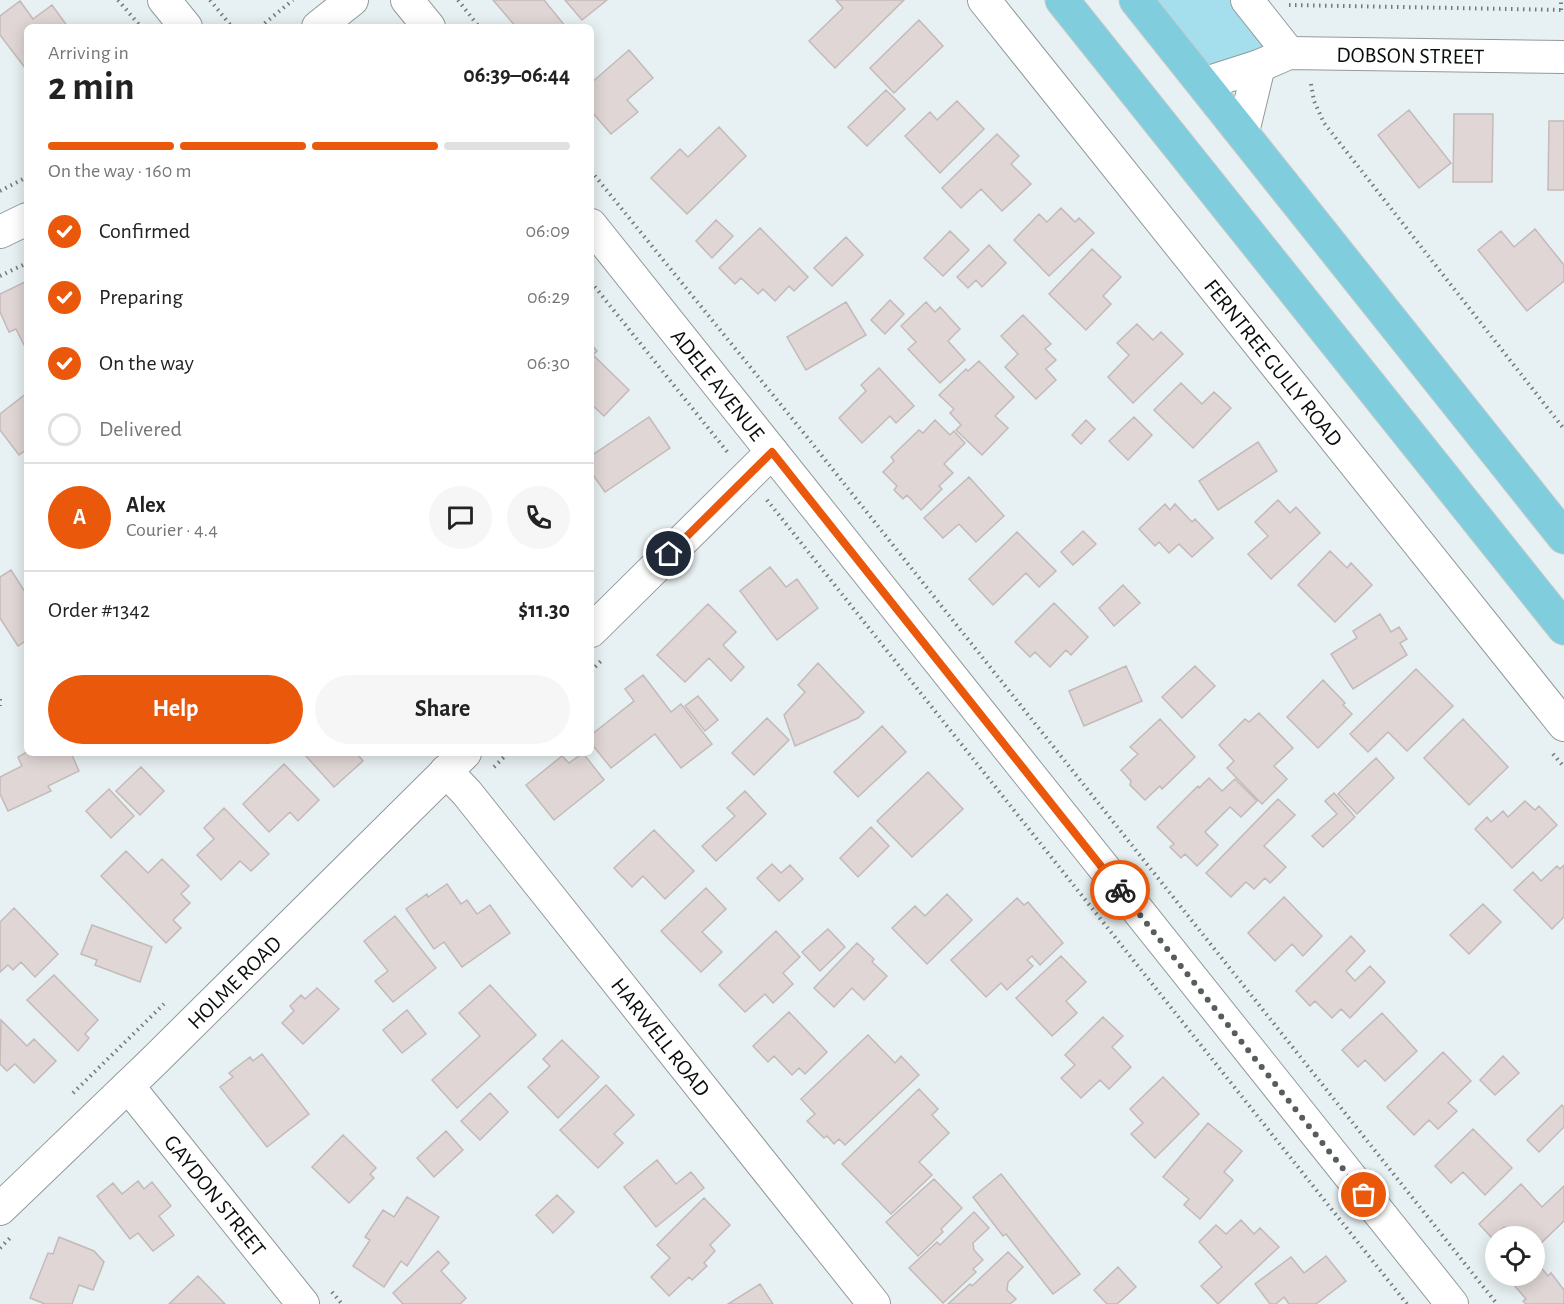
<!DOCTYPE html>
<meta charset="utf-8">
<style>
:root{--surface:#fff;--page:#f6f6f6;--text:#222;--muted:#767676;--line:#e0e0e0;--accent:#ea580c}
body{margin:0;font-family:"Alegreya Sans",sans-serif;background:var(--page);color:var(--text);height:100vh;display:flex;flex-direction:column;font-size:22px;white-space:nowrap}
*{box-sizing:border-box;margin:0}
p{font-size:20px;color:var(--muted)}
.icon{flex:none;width:33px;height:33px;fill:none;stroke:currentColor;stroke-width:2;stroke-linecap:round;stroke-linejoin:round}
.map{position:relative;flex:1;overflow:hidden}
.side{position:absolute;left:24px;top:24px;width:570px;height:732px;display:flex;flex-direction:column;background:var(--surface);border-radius:9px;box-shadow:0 3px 15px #0003}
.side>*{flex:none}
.fabs{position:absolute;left:1485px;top:1226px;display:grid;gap:12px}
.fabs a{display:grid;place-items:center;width:60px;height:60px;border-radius:50%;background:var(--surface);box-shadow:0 3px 15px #0003;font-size:30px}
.pin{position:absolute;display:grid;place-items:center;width:51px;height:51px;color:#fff;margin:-26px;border:3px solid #fff;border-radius:50%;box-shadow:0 2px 6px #0007}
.courier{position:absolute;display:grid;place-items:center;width:60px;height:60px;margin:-30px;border:4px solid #ea580c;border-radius:50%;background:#fff;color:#222;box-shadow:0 2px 8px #0007}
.head em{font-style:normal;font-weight:700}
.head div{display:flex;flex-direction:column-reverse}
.head{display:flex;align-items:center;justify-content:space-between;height:102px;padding:0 24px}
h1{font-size:39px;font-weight:700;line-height:45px}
.bar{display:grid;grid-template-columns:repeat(4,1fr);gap:9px 6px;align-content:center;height:72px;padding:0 24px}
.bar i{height:8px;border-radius:4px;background:var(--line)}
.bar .active{background:var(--accent)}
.bar p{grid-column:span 4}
.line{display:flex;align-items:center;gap:15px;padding:0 24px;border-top:2px solid var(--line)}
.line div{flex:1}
.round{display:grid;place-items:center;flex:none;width:63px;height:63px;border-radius:32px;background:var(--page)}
ol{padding:0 24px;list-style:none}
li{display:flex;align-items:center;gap:18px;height:66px}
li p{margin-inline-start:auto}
li .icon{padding:6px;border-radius:50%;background:var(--accent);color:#fff;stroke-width:4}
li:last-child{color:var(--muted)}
li i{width:33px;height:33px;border:3px solid var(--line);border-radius:50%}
.action{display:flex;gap:12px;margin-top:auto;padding:12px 24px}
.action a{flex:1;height:69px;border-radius:36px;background:var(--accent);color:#fff;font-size:24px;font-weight:700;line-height:69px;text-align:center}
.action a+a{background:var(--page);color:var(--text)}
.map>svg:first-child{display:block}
.green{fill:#a5deec}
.building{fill:#dfd6d5;stroke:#c3bab9;stroke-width:1.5}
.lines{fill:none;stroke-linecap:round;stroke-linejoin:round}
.minor-casing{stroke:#929a9c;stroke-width:34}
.major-casing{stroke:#c9caca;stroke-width:35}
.path{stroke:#73797b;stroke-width:4;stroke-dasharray:1.5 4.5;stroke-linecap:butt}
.minor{stroke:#fff;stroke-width:32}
.major{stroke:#80cedd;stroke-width:33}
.done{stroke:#575c5e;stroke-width:6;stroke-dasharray:0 10.8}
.route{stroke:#ea580c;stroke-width:8}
.labels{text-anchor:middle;stroke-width:4.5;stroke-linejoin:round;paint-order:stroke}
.street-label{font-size:22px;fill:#0a0d0e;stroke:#f6fdff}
</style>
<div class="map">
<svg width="1564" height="1304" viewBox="0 0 1564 1304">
<rect width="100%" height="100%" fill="#e7f0f2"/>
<path class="green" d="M1136 0H1247L1289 53 1203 84Z"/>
<path class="building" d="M493 0H544L566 27H516Z
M565 0H607L582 20Z
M836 0H904L835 68 809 41 843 8Z
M20 1 33 19 52 5 68 27H27L26 69 0 35V16Z
M919 20 943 46 894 93 870 68Z
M629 50 653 78 627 100 638 112 611 134 591 111V83Z
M886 90 905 109 867 146 848 127Z
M957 101 984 129 940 173 905 136 930 112 937 120Z
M1409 110 1451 163 1419 188 1378 135Z
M1454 114H1493L1492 182H1453Z
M1549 121H1564V190H1548Z
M719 127 746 156 687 214 651 178 680 149 688 157Z
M997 134 1019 156 1011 164 1031 184 1002 211 981 189 961 208 942 188Z
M1061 208 1075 222 1079 218 1094 233 1049 276 1014 240 1039 214 1047 222Z
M716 220 733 236 712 258 696 241Z
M760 228 808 277 794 291 789 286 775 301 763 289 758 294 741 278 735 284 719 268Z
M1535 229 1564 265V281L1527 311 1478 250 1501 231 1514 247Z
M950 231 969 250 943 276 924 258Z
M846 237 863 255 832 286 814 268Z
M989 245 1006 263 982 287 976 280 968 288 957 277Z
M1092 249 1121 277 1103 296 1111 304 1086 330 1049 294Z
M27 281V351L16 329 9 332 0 312V294Z
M890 300 904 314 885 334 871 320Z
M846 302 866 335 806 370 787 337Z
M926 302 935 312 940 307 960 329 948 341 965 360 940 383 908 349 916 342 901 326Z
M1023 315 1051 344 1045 349 1056 360 1046 369 1056 380 1036 399 1005 367 1018 354 1001 336Z
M1137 324 1153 340 1161 332 1183 354 1133 403 1108 377 1129 355 1117 343Z
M591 344 597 351 593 355 629 390 604 416 591 404Z
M979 361 1014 397 995 416 1008 428 982 455 956 430 961 425 950 413 954 409 939 395 966 369 968 371Z
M879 368 914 406 896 423 890 416 862 443 839 418 866 391 861 385Z
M1181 383 1202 404 1214 392 1231 408 1193 448 1154 410Z
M27 393V449L19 455 0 430V414Z
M649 417 670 448 605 492 591 472V456Z
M1134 417 1152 435 1128 460 1109 441Z
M935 420 950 435 954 431 965 443 944 464 953 473 939 486 942 489 921 510 907 495 903 499 894 490 897 486 883 472 894 461 891 457 919 430 923 433Z
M1086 420 1095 429 1081 444 1072 435Z
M1258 442 1277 471 1218 510 1199 481Z
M969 477 1004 516 976 542 959 524 943 538 924 518Z
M1278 500 1290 513 1296 507 1320 533 1271 579 1248 554 1268 536 1255 522Z
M1165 504 1170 510 1175 504 1192 522 1195 519 1213 538 1192 557 1179 544 1169 553 1159 542 1155 546 1139 529Z
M1083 531 1096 544 1073 565 1061 552Z
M1017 532 1056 571 1039 587 1026 573 993 605 969 579Z
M1330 551 1347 568 1351 563 1372 585 1335 622 1298 585Z
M770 567 786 587 797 579 818 608 777 640 740 591Z
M11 570 27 595V640L18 646 0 618V577Z
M1123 585 1140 603 1114 626 1099 608Z
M1054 603 1088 637 1071 655 1066 650 1050 667 1035 652 1030 657 1015 642Z
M708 604 736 632 723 645 744 667 731 681 709 658 685 682 657 655Z
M1380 614 1391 632 1399 627 1407 639 1400 643 1407 655 1353 689 1331 654 1357 638 1353 631Z
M818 663 864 712 858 718 795 746 784 715 805 692 798 685Z
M1126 666 1142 701 1084 726 1069 691Z
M1195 666 1215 686 1182 718 1162 697Z
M1416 669 1453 706 1407 751 1388 732 1368 752 1350 734Z
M643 675 671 712 681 704 712 744 681 768 655 734 611 768 591 743V735L634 701 625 689Z
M1323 680 1345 703 1343 705 1352 714 1318 748 1287 717Z
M698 696 718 720 705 731 685 706Z
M1259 713 1293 748 1274 766 1287 779 1262 804 1227 768 1234 761 1219 745 1245 719 1249 722Z
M767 718 789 740 754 775 732 753Z
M1160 719 1195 757 1162 789 1160 786 1145 800 1130 785 1131 781 1121 770 1138 754 1130 747Z
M1463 719 1508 767 1469 805 1424 758Z
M882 726 906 752 858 797 834 772Z
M27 752 71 753 79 771 48 786 51 791 8 811 0 794V777L22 766 18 757Z
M306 753H362L359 756 363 761 334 787 305 755Z
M583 753 604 780 554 820 526 785 562 756 569 763Z
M1376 758 1394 778 1357 814 1338 794Z
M284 764 319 800 298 821 290 812 269 832 243 804Z
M141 767 164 791 140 815 116 791Z
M928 772 963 809 912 857 877 821Z
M1209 778 1222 791 1235 779 1257 801 1241 817 1230 807 1205 832 1218 845 1197 866 1185 854 1181 858 1170 847 1174 844 1157 827 1198 786 1199 788Z
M109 789 134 816 111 838 86 811Z
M745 791 766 814 716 861 702 846 735 816 727 808Z
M1334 793 1355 817 1323 847 1312 836 1337 814 1325 801Z
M1278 799 1295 815 1264 846 1286 867 1270 883 1265 878 1254 889 1246 882 1231 897 1206 873Z
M1525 801 1535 810 1539 806 1557 825 1512 868 1475 829 1487 817 1491 822 1503 811 1508 817Z
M224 808 269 854 251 871 240 861 221 880 197 855 214 839 204 828Z
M871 827 889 846 858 877 840 858Z
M654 830 694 871 665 899 643 876 632 887 614 868Z
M126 851 148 873 162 859 189 886 181 894 190 903 173 920 181 928 166 943 101 876Z
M772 864 781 873 790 865 803 879 779 901 757 878Z
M1564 865V917L1552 929 1514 890 1533 872 1541 881 1557 866 1560 869Z
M447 884 461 904 467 900 477 914 490 905 510 933 462 967 444 942 434 949 406 909 427 894 428 897Z
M706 888 726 909 702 932 722 952 701 972 661 931Z
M947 894 972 920 927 964 892 928 915 906 925 916Z
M1284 897 1322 936 1303 956 1292 944 1275 961 1248 933Z
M1017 898 1024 905 1028 902 1063 943 1040 965 1032 956 1027 960 1033 966 1007 990 1001 983 986 997 951 960Z
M1483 904 1501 922 1469 954 1450 935Z
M14 908 58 954 35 977 21 962 13 970 8 965 0 972V922Z
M395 916 436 968 393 1002 375 981 388 971 364 941Z
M92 925 152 947 140 982 95 965 97 960 81 954Z
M828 929 845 947 820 971 802 952Z
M776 931 800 957 783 973 793 984 773 1003 765 994 745 1012 719 985Z
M1351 936 1365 951 1346 971 1355 981 1370 966 1385 982 1350 1018 1341 1009 1332 1018 1315 1001 1310 1006 1296 991Z
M857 943 874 959 872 962 887 976 864 1000 852 988 834 1007 814 988Z
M1061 956 1086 982 1066 1001 1077 1013 1052 1036 1016 998Z
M54 975 98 1020 85 1034 89 1038 78 1051 27 1000Z
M490 985 536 1035 457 1108 432 1080 480 1036 459 1013Z
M317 988 339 1009 303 1044 282 1023 294 1011 290 1006 301 995 305 999Z
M407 1010 426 1034 402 1053 383 1030Z
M789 1012 827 1052 805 1074 799 1068 792 1075 774 1056 768 1062 753 1046Z
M1382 1013 1417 1051 1385 1081 1365 1060 1358 1067 1342 1050Z
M1103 1017 1123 1036 1112 1047 1131 1067 1109 1089 1100 1080 1081 1098 1061 1078 1075 1065 1065 1055Z
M1 1020 27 1046 34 1039 56 1061 34 1083 15 1064 7 1071 0 1064Z
M868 1035 895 1063 901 1056 919 1075 845 1145 839 1139 834 1144 827 1136 824 1138 807 1121 815 1114 801 1099Z
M562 1040 599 1077 558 1118 528 1087 550 1066 543 1059Z
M1443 1052 1471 1081 1448 1103 1457 1111 1438 1129 1429 1120 1414 1135 1387 1107Z
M262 1054 309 1114 267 1147 220 1087 233 1077 229 1073 250 1057 253 1061Z
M1503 1056 1519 1073 1495 1095 1480 1080Z
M1163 1077 1199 1114 1155 1158 1131 1134 1143 1123 1130 1109Z
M606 1085 634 1115 614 1134 623 1143 598 1168 560 1130Z
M919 1089 938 1109 932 1115 949 1133 919 1162 932 1175 891 1214 842 1164Z
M490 1093 508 1112 480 1140 461 1121Z
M1562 1105 1564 1107V1127L1539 1152 1527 1140Z
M1208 1123 1242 1151 1224 1172 1233 1180 1200 1219 1184 1205 1189 1199 1163 1177Z
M1473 1129 1512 1168 1485 1195 1463 1172 1451 1183 1435 1166Z
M446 1131 463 1150 434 1177 417 1158Z
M343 1135 376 1168 370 1174 374 1178 349 1203 312 1167Z
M657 1160 676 1184 691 1172 704 1188 656 1227 624 1187Z
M1001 1174 1080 1274 1053 1294 1006 1234 1003 1236 973 1197Z
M934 1179 962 1208 941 1229 943 1232 918 1256 886 1222Z
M138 1181 144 1189 152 1182 171 1206 159 1216 174 1235 153 1251 138 1233 130 1239 97 1196 113 1183 122 1194Z
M1521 1184 1542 1207 1564 1186V1221L1540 1244 1534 1236H1513L1504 1227 1492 1238 1479 1224Z
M557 1195 574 1212 553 1233 536 1215Z
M407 1197 439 1217 407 1266 401 1261 384 1287 353 1266 370 1240 365 1237 383 1210 394 1217Z
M704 1198 730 1225 710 1245 715 1251 704 1263 707 1266 692 1280 689 1277 669 1296 651 1277 670 1258 657 1245Z
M974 1212 989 1228 973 1243 974 1250 983 1260 973 1269 976 1272 943 1303 909 1268 937 1242 940 1245Z
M1241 1220 1254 1234 1260 1228 1279 1247 1218 1304 1201 1286 1222 1267 1199 1242 1216 1225 1226 1234Z
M59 1237 94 1251 104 1262 93 1290 79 1285 72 1304H45L30 1298 48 1253 53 1254Z
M438 1251 449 1263 441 1271 466 1298 460 1304H403L393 1293Z
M1008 1252 1023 1267 1008 1282 1007 1290 1016 1299 1010 1304H948L970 1284 972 1286Z
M1326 1256 1346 1281 1316 1304H1289L1284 1297 1276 1304H1270L1255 1284 1291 1257 1304 1273Z
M1539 1265 1548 1276 1551 1273 1564 1290V1304H1526L1523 1301 1526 1299 1514 1285 1526 1275H1534V1268Z
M1118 1267 1136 1287 1117 1304H1107L1094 1290Z
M198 1276 225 1304H169Z
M760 1284 773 1304H728Z"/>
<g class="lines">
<defs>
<g id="minor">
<path d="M164 0 186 27"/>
<path d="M407 0 429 27"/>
<path id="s1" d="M984 0 1564 725"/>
<path d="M1247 0 1289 53"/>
<path d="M318 27 352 0"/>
<path id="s2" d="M1203 84 1259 66 1289 53 1564 57"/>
<path d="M1243 132 1259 66"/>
<path id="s3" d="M591 225 1452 1304"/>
<path d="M0 232 27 219"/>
<path d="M591 631 772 452"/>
<path id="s4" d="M446 771 467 793 874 1304"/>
<path id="s5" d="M128 1086 303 1304"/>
<path id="s6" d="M0 1209 154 1061 465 753"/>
</g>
<path id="major" d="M1062 0 1564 628
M1136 0 1564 537"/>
</defs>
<use href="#minor" class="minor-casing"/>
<use href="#major" class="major-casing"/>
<path class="path" d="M118 0 141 27
M210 0 232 27
M458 0 479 27
M1289 5 1564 10
M1561 10V0
M260 27 293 0
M381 27 383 25 385 27
M1311 84 1314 101 1324 123 1564 429
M591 171 803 432 1497 1304
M0 191 27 177
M0 276 27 263
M591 282 729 454
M767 500 1407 1304
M591 671 603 659
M0 699V706
M1553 754 1564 767
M494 767 508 753
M73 1093 164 1004
M0 1248 10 1238
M332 1292 342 1304"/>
<use href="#minor" class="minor"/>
<use href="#major" class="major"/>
</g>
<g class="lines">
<path class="done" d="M1120 890 1364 1195"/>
<path class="route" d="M669 554 772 452 1120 890"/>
</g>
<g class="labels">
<g class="street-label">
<text dy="8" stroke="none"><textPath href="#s2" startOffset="213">DOBSON STREET</textPath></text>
<text dy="8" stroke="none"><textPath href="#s1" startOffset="464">FERNTREE GULLY ROAD</textPath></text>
<text dy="8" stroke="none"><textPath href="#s3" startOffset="204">ADELE AVENUE</textPath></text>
<text dy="8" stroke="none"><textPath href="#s6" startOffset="326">HOLME ROAD</textPath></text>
<text dy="8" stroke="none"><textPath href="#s4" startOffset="342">HARWELL ROAD</textPath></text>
<text dy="8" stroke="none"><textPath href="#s5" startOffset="140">GAYDON STREET</textPath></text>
</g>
</g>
</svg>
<div class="fabs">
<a><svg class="icon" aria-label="locate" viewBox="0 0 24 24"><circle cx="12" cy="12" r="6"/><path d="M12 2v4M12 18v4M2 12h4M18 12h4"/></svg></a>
</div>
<div class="pin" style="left:1364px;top:1195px;background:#ea580c"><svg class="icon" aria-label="bag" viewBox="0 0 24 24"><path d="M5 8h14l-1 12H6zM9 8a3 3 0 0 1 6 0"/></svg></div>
<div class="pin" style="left:669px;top:554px;background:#1f2937"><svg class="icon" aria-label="home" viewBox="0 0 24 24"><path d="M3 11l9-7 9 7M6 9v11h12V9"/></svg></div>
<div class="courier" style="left:1120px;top:890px"><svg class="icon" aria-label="bike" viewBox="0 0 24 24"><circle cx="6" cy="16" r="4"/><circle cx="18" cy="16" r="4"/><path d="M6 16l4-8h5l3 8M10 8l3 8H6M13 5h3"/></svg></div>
<section class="side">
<div class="head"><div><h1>2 min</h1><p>Arriving in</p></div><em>06:39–06:44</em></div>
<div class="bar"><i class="active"></i><i class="active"></i><i class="active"></i><i></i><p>On the way · 160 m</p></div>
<ol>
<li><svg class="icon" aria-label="check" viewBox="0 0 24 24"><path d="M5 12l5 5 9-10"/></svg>Confirmed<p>06:09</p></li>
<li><svg class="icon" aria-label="check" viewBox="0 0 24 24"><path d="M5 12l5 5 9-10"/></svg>Preparing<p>06:29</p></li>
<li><svg class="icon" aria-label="check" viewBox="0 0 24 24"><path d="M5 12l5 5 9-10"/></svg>On the way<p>06:30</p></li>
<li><i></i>Delivered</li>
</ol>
<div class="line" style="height:108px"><b class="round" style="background:var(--accent);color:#fff">A</b><div><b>Alex</b><p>Courier · 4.4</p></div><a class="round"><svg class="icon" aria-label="chat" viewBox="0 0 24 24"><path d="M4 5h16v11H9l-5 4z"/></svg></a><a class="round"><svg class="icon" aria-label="phone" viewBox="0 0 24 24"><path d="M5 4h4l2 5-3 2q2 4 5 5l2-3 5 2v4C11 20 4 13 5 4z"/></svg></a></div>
<div class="line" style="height:78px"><div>Order #1342</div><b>$11.30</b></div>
<div class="action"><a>Help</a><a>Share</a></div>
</section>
</div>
